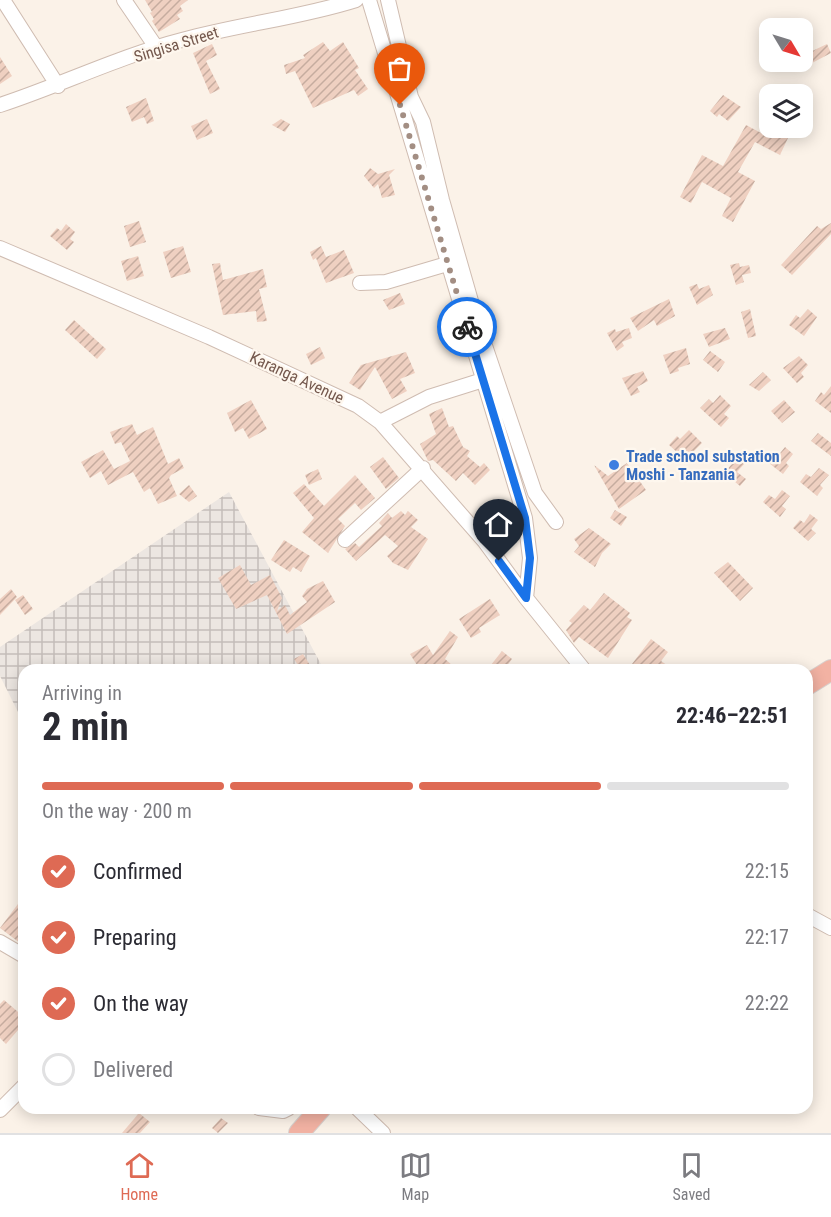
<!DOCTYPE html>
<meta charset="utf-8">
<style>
:root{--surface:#fff;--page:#f7f7f7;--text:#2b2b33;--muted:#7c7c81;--line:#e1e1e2;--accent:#de6a54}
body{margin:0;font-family:"Roboto Condensed",sans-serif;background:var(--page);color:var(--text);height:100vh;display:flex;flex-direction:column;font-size:22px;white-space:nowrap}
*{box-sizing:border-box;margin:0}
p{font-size:20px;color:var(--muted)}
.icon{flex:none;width:33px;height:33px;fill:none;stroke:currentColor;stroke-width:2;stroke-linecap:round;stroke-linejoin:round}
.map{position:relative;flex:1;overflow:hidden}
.details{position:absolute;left:18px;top:664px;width:795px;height:450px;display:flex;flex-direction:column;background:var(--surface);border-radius:18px;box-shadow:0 3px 15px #0003}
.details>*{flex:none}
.needle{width:39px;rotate:128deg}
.fabs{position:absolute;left:759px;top:18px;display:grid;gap:12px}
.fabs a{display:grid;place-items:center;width:54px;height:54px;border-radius:12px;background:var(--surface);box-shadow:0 3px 15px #0003;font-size:30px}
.pin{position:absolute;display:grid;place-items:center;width:51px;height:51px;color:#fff;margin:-62px -26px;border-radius:50% 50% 50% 0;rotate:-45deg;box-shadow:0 0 6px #0007}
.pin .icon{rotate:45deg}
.courier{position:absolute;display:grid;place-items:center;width:60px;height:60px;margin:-30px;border:4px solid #1a73e8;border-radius:50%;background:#fff;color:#222;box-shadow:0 2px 8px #0007}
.headline em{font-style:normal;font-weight:700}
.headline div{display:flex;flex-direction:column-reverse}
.headline{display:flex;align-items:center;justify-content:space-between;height:102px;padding:0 24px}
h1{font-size:39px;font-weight:700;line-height:45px}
.bar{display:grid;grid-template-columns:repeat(4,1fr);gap:9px 6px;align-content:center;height:72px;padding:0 24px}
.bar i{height:8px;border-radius:4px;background:var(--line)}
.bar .selected{background:var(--accent)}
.bar p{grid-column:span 4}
ol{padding:0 24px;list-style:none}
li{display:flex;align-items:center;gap:18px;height:66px}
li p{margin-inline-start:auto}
li .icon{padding:6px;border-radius:50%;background:var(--accent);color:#fff;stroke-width:4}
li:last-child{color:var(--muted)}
li i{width:33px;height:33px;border:3px solid var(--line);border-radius:50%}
.dock{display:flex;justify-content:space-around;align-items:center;height:84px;border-top:2px solid var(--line);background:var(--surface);font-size:16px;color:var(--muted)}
.dock a{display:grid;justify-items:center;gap:3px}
.dock .selected{color:var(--accent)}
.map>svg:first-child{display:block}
.industrial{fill:url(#industrial-grid)}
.building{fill:url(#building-hatch)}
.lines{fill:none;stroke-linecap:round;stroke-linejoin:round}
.minor-casing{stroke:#cfbcb1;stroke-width:16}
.highway-casing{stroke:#d8d0cd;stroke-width:22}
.minor{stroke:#fff;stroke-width:14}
.highway{stroke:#f2b2a3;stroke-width:20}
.done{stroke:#a38e83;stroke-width:6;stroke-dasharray:0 10.8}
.route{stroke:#1a73e8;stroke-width:8}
.shop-dot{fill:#3f7fe0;stroke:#fef7ee;stroke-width:2}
.labels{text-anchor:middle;stroke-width:4.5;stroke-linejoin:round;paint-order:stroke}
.street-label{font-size:16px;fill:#74584d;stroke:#fef7ee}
.shop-label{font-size:16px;font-weight:bold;fill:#366cbe;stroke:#fef7ee;text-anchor:start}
</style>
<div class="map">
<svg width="831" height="1133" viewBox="0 0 831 1133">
<defs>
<pattern id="industrial-grid" width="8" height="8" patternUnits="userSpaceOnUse" patternTransform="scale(1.5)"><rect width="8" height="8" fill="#ece6e1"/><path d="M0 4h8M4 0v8" fill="none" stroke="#c4bdb9"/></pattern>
<pattern id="building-hatch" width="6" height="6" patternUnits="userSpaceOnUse" patternTransform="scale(1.5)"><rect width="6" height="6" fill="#efd0c1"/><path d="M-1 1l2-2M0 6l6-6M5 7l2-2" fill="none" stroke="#c6ac9f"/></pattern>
</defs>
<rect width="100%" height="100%" fill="#fbf2e8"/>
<path class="industrial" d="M229 492 324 670H24V724L0 676V647Z"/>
<path class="building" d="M145 0H188L180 6 183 11 177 15 180 19 159 32 152 21 154 19 150 13 152 12Z
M323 42 330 51 343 42 359 68 355 70 368 89 358 96 354 90 313 108 295 71 286 74 284 65 305 58 303 55Z
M212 44 217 55 206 61 220 89 210 94 193 53Z
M827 44 831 53 812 63 808 53Z
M0 57 12 76 0 84Z
M723 95 741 107 728 121 719 114 717 117 710 111Z
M146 98 154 121 147 124 144 117 132 122 126 107Z
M207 119 213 133 197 140 191 126Z
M281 119 290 124 285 132 272 125Z
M746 125 767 136 771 129 788 138 780 155 755 142 738 172 755 181 733 222 722 216 731 198 702 182 691 203 680 197 702 155 723 166Z
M370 168 378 174 395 169 389 175 395 195 382 198 378 184 374 188 364 176Z
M139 221 146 242 130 247 124 226Z
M831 223V234L792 275 781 265 817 226 821 229Z
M66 224 75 232 70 239 74 242 67 250 50 236 57 228 61 231Z
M183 246 191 272 171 278 163 252Z
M321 246 326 257 344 250 354 273 326 283 316 258 313 260 310 252Z
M138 256 144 276 127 281 121 261Z
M220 263 223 280 263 269 267 287 259 289 267 321 257 322 256 311 223 315 212 264Z
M739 263 740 267 749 265 751 273 742 275 744 282 736 285 730 265Z
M697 284 699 289 709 285 713 295 697 305 689 287Z
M400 293 405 304 389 310 383 300Z
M669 299 675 316 657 326 654 320 638 331 630 318Z
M750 309 756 336 748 338 741 312Z
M808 309 817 317 804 336 789 325 796 315 800 318Z
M74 320 106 349 97 359 65 330Z
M629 328 632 338 622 342 624 346 617 351 607 333 615 329 616 332Z
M725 328 730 339 709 347 703 334Z
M320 347 325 358 311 365 306 354Z
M686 348 690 364 678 368 679 371 670 374 663 355Z
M710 351 725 362 718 372 703 360Z
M406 352 415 373 400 379 407 391 392 399 375 367 360 390 349 383 361 365Z
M799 356 808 365 801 373 804 377 797 383 783 368Z
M643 371 648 381 637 387 640 392 631 396 622 378Z
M763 372 771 380 759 391 749 385Z
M831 386V413L815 401 821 392 824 395Z
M720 395 731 406 724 414 729 418 721 427 700 408 709 399 713 403Z
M251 400 267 429 249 439 243 428 235 432 227 413Z
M784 400 795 412 782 423 771 411Z
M442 408 449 427 453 426 463 447 470 451 467 456 480 467 484 463 490 470 475 485 463 473 456 481 433 460 428 461 420 444 436 434 429 414Z
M132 424 137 435 153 427 168 464 179 458 184 468 171 475 169 478 177 496 158 504 150 488 144 492 133 472 108 485 101 471 90 478 81 462 103 450 114 469 130 461 121 442 115 444 110 432Z
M689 430 702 443 694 451 697 455 689 463 669 445 677 436 680 439Z
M818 433 831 443V456L811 441Z
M785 447 793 454 786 463 789 466 783 474 765 460 771 452 777 457Z
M383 457 399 478 386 489 370 467Z
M738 457 745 463 737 472 746 479 740 486 724 473Z
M627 463 646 490 619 509 594 465 608 476Z
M819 468 829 475 820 485 823 488 817 496 800 482 806 474 811 477Z
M318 469 322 479 309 485 305 475Z
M355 475 375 498 361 510 355 503 338 519 345 526 328 553 302 532 314 518 293 493 304 484 324 506Z
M189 485 197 496 189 502 179 494Z
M782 490 790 496 782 506 786 509 780 517 763 502 769 495 775 499Z
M615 510 627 517 621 526 610 518Z
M401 511 405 515 408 511 418 520 411 527 428 539 408 570 393 563 387 556 398 546 385 535 356 561 345 549 355 543 359 547 382 526 379 523 388 513 392 518Z
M810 514 818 520 811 529 816 533 808 541 793 528 800 520 804 523Z
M589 528 611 544 602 553 595 567 574 552 579 546 574 539Z
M284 540 310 556 301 572 293 567 290 572 271 560Z
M728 562 753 588 740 601 714 573Z
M240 565 251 585 270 575 282 598 277 611 285 605 290 615 307 602 302 596 307 589 323 581 335 602 287 634 267 595 236 609 218 578Z
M11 589 17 597 0 615V599Z
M604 593 630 613 627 617 632 620 608 658 579 637 574 643 566 630 572 623 569 621 584 605 590 610Z
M23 595 33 609 25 615 15 600Z
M490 599 500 615 479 628 481 632 471 638 459 619Z
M450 631 458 637 445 659 452 665 447 670H442L435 665 430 670H420L410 654 427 645 433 655Z
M651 639 668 652 661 661 674 670H639L632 664Z
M502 651 512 659 504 670H487Z
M303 654 313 670H301L294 659Z
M24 896V946L0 928Z
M4 1000 24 1017V1023L6 1044 0 1038V1004Z
M139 1113 150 1122 140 1133H122Z
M221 1118 228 1123 218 1133 212 1128Z"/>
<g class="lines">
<defs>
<path id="minor" d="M3 0 58 86
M124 0 156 47
M369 0 525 518 530 558 526 598
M388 0 411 97 423 122 442 200 477 322 535 493 556 522
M0 105C61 85 120 56 182 40 240 24 299 18 356 0
M0 248 209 337 358 406 380 422 485 542 526 598 584 670
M360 283 386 282 447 264
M380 422 429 397 483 380
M345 540 423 468
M807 915 831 928
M0 942 24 956
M259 1108 283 1111 289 1108
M357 1108 383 1133
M0 1110 24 1086"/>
<path id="highway" d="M807 685 831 670
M299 1133 321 1108"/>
</defs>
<use href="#minor" class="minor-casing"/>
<use href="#highway" class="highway-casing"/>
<use href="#minor" class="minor"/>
<use href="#highway" class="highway"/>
</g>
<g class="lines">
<path class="done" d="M400 105 467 327"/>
<path class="route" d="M467 327 525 518 530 558 526 598 499 561"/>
</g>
<circle class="shop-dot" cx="614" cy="465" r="6"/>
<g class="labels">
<g class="street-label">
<text transform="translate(176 44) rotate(-17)" y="6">Singisa Street</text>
<text transform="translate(297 377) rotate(25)" y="6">Karanga Avenue</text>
</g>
<g class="shop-label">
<text x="626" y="462">Trade school substation<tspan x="626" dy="18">Moshi - Tanzania</tspan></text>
</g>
</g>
</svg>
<div class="fabs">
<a><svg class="needle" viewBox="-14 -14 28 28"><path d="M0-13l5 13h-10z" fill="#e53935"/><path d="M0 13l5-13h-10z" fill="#7c7c81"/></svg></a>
<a><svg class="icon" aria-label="layers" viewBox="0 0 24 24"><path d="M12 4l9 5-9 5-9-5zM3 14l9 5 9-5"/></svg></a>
</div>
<div class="pin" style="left:400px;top:105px;background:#ea580c"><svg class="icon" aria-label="bag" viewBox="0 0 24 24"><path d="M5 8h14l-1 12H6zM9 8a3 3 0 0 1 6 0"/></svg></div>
<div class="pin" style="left:499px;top:561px;background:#1f2937"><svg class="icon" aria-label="home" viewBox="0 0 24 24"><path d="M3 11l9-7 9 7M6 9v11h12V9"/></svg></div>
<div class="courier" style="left:467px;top:327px"><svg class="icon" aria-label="bike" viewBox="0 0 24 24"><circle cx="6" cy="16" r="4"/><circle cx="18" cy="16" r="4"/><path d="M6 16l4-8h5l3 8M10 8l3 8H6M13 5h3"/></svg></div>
<section class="details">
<div class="headline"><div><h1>2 min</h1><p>Arriving in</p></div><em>22:46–22:51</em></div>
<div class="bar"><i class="selected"></i><i class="selected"></i><i class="selected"></i><i></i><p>On the way · 200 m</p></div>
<ol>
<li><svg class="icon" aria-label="check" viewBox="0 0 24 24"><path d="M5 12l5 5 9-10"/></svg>Confirmed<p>22:15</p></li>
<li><svg class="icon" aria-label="check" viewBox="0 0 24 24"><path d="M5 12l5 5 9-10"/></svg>Preparing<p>22:17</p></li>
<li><svg class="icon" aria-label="check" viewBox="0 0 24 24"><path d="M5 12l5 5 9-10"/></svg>On the way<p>22:22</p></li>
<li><i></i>Delivered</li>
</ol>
</section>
</div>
<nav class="dock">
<a class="selected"><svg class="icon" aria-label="home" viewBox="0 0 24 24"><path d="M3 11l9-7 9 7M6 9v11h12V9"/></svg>Home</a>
<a><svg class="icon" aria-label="map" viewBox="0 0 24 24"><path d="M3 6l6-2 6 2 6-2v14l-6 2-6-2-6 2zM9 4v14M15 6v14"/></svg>Map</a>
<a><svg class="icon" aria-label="saved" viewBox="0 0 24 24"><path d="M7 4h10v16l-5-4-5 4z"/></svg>Saved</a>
</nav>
